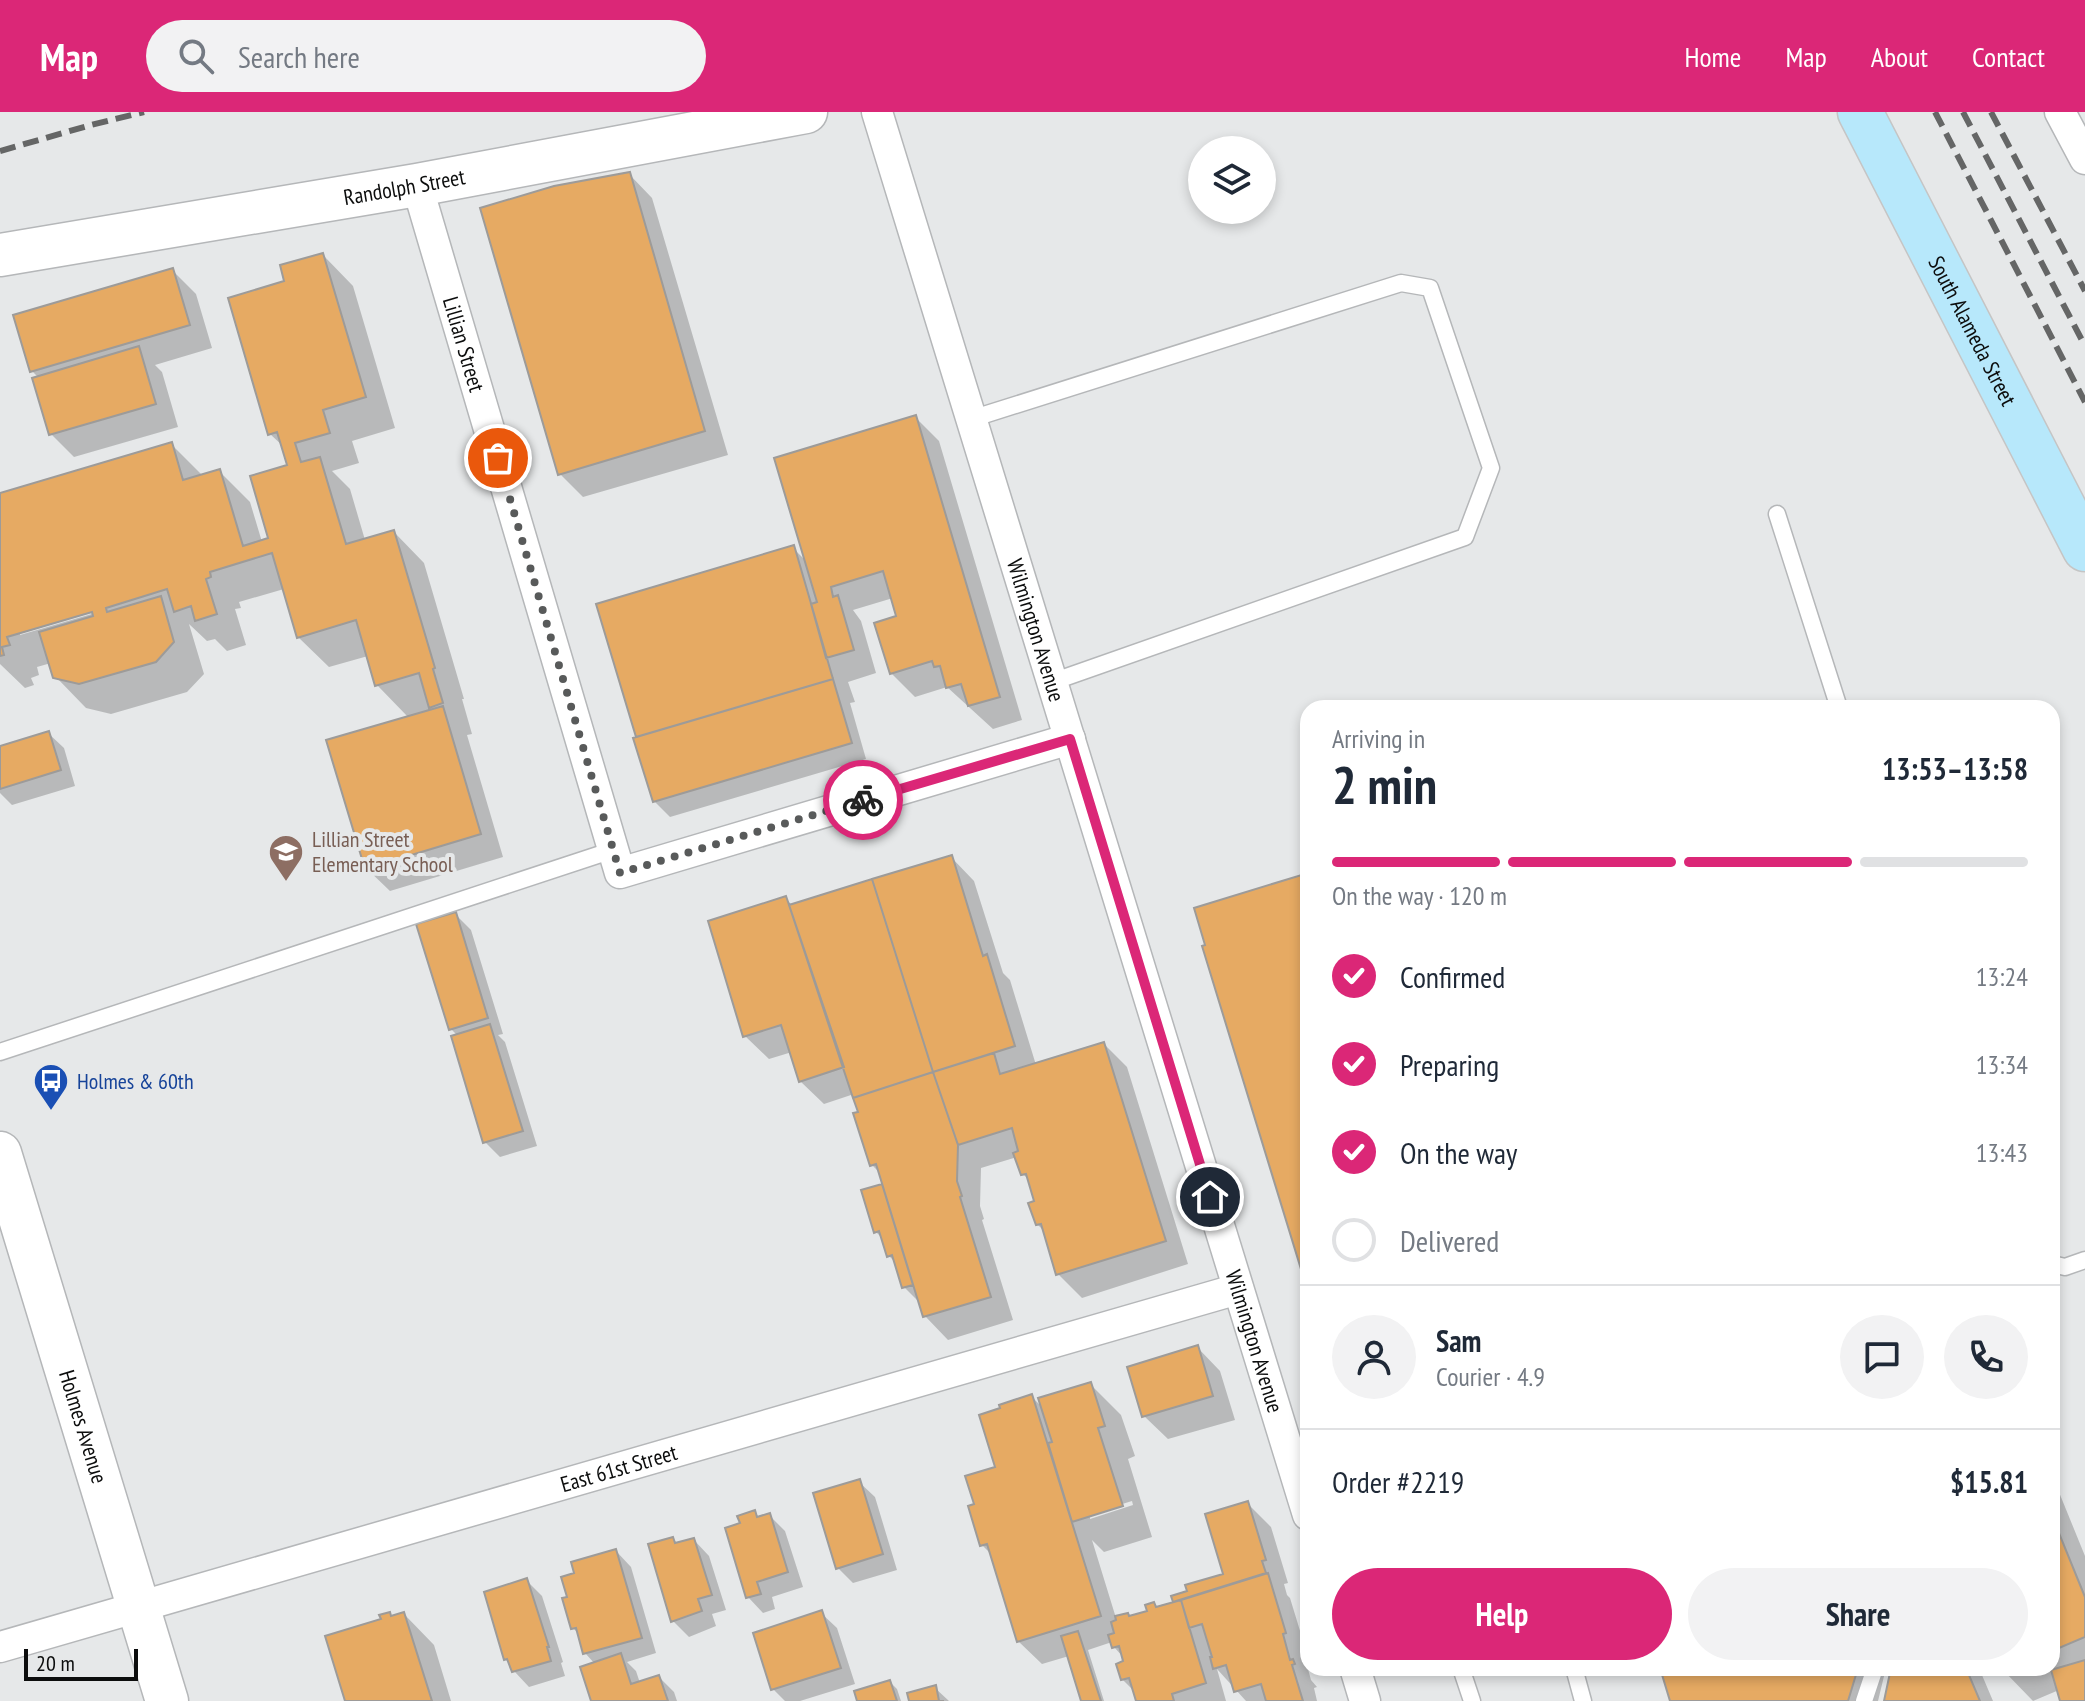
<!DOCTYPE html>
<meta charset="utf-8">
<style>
:root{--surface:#fff;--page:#f2f2f3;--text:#1f2937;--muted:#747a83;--line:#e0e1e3;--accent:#db2777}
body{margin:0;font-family:"PT Sans Narrow",sans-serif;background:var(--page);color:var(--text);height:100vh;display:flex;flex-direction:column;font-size:30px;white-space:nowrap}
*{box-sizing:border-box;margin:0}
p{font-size:26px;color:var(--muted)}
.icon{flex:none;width:44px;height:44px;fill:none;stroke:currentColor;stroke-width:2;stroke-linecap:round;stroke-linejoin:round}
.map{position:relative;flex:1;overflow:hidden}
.details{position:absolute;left:1300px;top:588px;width:760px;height:976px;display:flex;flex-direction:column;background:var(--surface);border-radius:24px;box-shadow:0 4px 12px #0003}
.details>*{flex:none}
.controls{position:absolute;left:1188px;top:24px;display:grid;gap:16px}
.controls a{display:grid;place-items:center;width:88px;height:88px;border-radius:50%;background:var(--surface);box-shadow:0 4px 12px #0003;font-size:40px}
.scale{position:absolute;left:24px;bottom:20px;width:114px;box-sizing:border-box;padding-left:8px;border:4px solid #0c0d0d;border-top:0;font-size:22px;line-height:28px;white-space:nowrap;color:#0c0d0d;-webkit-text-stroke:6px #e6e8e9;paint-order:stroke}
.pin{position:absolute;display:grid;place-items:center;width:68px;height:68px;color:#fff;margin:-34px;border:4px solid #fff;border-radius:50%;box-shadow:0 2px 8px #0007}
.courier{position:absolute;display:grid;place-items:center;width:80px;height:80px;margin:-40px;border:6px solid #db2777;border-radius:50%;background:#fff;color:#222;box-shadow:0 2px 10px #0007}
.overview em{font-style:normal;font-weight:600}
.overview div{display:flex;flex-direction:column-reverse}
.overview{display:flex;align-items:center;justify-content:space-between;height:136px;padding:0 32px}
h1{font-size:52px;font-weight:600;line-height:60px}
.bar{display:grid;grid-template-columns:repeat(4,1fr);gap:12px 8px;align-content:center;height:96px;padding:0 32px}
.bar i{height:10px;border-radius:6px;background:var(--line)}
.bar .active{background:var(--accent)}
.bar p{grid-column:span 4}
.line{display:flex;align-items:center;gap:20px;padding:0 32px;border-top:2px solid var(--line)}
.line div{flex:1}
.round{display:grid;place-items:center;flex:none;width:84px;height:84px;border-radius:42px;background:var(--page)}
ol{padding:0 32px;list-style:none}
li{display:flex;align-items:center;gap:24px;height:88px}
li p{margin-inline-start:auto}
li .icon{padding:8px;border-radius:50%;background:var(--accent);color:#fff;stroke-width:4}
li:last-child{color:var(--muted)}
li i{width:44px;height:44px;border:4px solid var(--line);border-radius:50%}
.action{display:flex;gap:16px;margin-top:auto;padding:16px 32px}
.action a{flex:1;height:92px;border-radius:48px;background:var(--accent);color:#fff;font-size:32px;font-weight:600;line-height:92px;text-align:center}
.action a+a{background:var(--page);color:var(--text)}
header{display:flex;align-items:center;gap:48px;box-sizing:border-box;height:112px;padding:0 40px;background:var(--accent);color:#fff}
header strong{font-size:38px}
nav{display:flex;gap:44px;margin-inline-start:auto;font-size:28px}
.search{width:560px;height:72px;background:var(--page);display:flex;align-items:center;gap:20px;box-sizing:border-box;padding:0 28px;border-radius:44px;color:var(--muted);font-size:30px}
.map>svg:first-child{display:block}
.shadow{fill:#0003;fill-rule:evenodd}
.building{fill:#e6aa63;stroke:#9d9b99;stroke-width:2}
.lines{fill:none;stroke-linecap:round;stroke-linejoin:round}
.lane-casing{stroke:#b5b7b9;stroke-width:19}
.street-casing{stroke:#b5b7b9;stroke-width:33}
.secondary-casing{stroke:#b5b7b9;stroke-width:45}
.primary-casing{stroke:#c5c5c5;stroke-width:47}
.lane{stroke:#fff;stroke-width:16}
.street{stroke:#fff;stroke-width:30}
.secondary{stroke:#fff;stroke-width:42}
.primary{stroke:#b7e8fb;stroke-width:44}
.rail{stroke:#656666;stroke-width:6;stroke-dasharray:16 8;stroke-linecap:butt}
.done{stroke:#585a5a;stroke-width:8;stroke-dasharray:0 14.4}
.route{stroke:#db2777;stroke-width:10}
.labels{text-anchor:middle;stroke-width:8;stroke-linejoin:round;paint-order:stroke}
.street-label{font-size:22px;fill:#0c0d0d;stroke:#e6e8e9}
.education-label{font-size:22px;fill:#785e54;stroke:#e6e8e9;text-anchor:start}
.transit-label{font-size:22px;fill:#164399;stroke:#e6e8e9;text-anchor:start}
</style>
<header>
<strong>Map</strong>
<div class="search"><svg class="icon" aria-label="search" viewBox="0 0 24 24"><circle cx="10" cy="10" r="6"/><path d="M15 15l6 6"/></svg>Search here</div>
<nav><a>Home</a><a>Map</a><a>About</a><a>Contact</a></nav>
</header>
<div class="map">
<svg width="2085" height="1589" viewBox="0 0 2085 1589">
<rect width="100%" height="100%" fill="#e6e8e9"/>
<path class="shadow" d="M629 62 652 86 728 343 583 385 560 362Z
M323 143 353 174 395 316 352 329 359 351 332 359 350 377 365 428 394 420 424 451 464 587H462L472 622 467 623 503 745 390 779 366 756 409 606 377 573 368 544 329 555 298 525 284 477 239 490 241 496 235 497 246 533 227 539 215 527 207 529 189 512 204 562 187 580 111 602 86 596 55 564 51 551 37 555 39 563 31 566 34 573 25 576 0 552V383L171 332 203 364 219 359 250 390 262 430 271 427 290 355 284 335 270 322 287 170ZM101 495 102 499 20 523V519Z
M173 159 196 182 212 236 155 253 162 260 178 315 74 345 51 322 39 266 32 259Z
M915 305 939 329 1022 608 993 617 947 575 915 585 891 561 898 505 893 486 853 498 861 509 876 561 848 570 855 590 850 591 866 647 670 705 654 689 640 626 638 624 793 436 807 450ZM806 573 807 576 643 625 642 621Z
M48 621 64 636 75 674 12 693 0 681V636Z
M951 745 974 769 1003 861 1010 868 1036 953 1104 932 1127 955 1188 1152 1082 1186 1058 1162 1045 1120 1037 1112V1090L1031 1070 1023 1062 1017 1045 981 1056 980 1094 984 1107 982 1108 1013 1208 948 1228 925 1204 920 1191 904 1175 897 1152 889 1144 884 1128 876 1120 881 1074 886 1079 881 1062 872 1053 854 982 824 992 800 969 792 940 769 947 745 924 786 787 793 794Z
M455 802 471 818 503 922 498 923 505 930 537 1034 500 1045 485 1030 458 924 451 917Z
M1197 1235 1220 1259 1235 1308 1168 1327 1144 1304Z
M1091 1273 1121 1303 1135 1344 1128 1347 1152 1425 1104 1440 1092 1428 1116 1506H1130L1150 1500 1154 1492 1158 1497 1175 1492 1173 1485 1226 1463 1247 1391 1271 1415 1288 1471 1284 1472 1287 1483 1290 1486 1308 1545 1305 1546 1311 1568 1317 1575 1314 1576 1317 1589H1246L1217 1557 1226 1589H1138L1135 1580 1122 1567 1126 1551 1124 1546 1114 1535 1112 1530 1088 1538 1104 1589H1084L1069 1544 1042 1552 1018 1529 992 1443 982 1433 976 1394 998 1356 1032 1285 1044 1297ZM1132 1389 1133 1393 1090 1407V1402Z
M2052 1363 2085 1444V1589H2063L2059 1578 2033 1589 2001 1556H2052Z
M859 1370 875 1385 897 1458 853 1471 838 1456Z
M754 1400 760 1406 770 1404 785 1419 803 1475 772 1485 775 1497 763 1501 748 1485 742 1413Z
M672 1427 678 1432 694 1428 709 1444 726 1498 712 1502 716 1514 689 1525 673 1509 650 1433Z
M616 1439 631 1455 656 1541 627 1550 636 1559 640 1571 659 1565 674 1580 677 1589H593L595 1552 585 1541 580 1523 573 1516 569 1486 576 1462Z
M526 1468 542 1484 563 1550 561 1551 565 1564 529 1575 514 1559 511 1552 506 1546Z
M821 1501 837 1516 855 1572 800 1589H785L773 1577Z
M389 1502 393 1506 404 1502 434 1533 451 1589H347L383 1509Z
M1662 1556H1886L1878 1589H1672Z
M1893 1556H1979L1993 1589H1886Z
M890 1570 897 1577 901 1589H859Z
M935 1576 949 1589H911Z"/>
<path class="building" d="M630 60 705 319 558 363 480 96 554 74Z
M323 141 366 285 323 298 330 321 295 331 301 350 320 345 346 432 394 418 435 556 433 557 443 591 429 596 419 561 375 574 356 508 297 526 272 441 210 460 211 465 206 467 217 502 195 509 191 494 174 500 167 477 106 496 107 500 161 484 174 530 156 550 79 572 53 566 39 520 93 504 92 500 7 525 10 533 2 535 4 543 0 544V381L172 330 183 368 220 357 243 434 268 426 250 364 287 353 277 320 268 323 228 186 284 169 280 153Z
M173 156 190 213 30 260 13 203Z
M139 234 156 292 49 323 32 266Z
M916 303 1000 585 968 594 961 572 946 576 940 554 934 555 932 549 890 562 874 511 896 504 883 459 831 475 833 485 838 483 854 538 826 546 811 492 817 490 774 346Z
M794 433 833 567 636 625 596 492Z
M833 567 852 631 653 690 633 626Z
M443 594 481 722 365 757 326 628Z
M49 619 61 658 0 677V634Z
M952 743 983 844 987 842 1015 934 933 960 872 767Z
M1308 761V1180L1202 834 1205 833 1194 796Z
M872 767 933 960 853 986 789 793Z
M786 784 844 955 799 970 781 913 743 925 708 809Z
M456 800 488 906 449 918 416 812Z
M490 912 523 1019 483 1031 451 924Z
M1104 930 1166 1129 1056 1163 1041 1112 1036 1113 1028 1091 1034 1089 1026 1062 1021 1063 1013 1041 1018 1039 1012 1016 958 1033 933 960 994 941 1000 962Z
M933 960 958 1033 957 1069 962 1084 960 1085 991 1185 923 1205 876 1052 870 1054 853 1001 858 1000 853 986Z
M882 1072 913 1173 902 1176 892 1143 887 1145 879 1119 874 1121 861 1078Z
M1198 1233 1213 1284 1142 1305 1127 1255Z
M1091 1270 1105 1314 1098 1316 1123 1394 1072 1410 1048 1331 1052 1330 1038 1286Z
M1032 1282 1101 1504 1017 1530 987 1432 980 1434 968 1394 974 1392 965 1364 995 1355 979 1303 1000 1296 999 1293Z
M860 1367 883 1442 836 1457 813 1381Z
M1248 1389 1266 1448 1262 1449 1266 1461 1173 1490 1171 1484 1187 1479 1185 1473 1223 1462 1205 1402Z
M755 1398 757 1405 770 1401 788 1460 757 1470 761 1482 746 1486 725 1416 740 1411 737 1404Z
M2052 1404 2085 1485V1525L2052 1539Z
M673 1425 675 1431 694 1426 712 1483 698 1487 702 1499 671 1510 648 1432Z
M616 1437 642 1526 583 1542 576 1516 571 1517 562 1486 567 1485 561 1465 574 1461 571 1450Z
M1268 1461 1286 1521 1283 1522 1290 1548 1293 1547 1295 1552 1292 1553 1303 1589H1266L1261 1572 1234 1580 1226 1553 1213 1557 1210 1545H1212L1202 1512 1189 1516 1181 1488Z
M527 1466 549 1535H547L551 1549 512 1560 507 1547 504 1548 484 1480Z
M1181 1488 1206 1571 1172 1582 1174 1589H1136L1129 1566 1121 1568 1116 1552 1123 1549 1119 1534 1112 1536 1108 1523 1114 1521 1111 1510 1116 1508 1115 1504 1128 1501 1129 1504 1147 1499 1145 1493 1154 1490 1156 1495Z
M822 1498 841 1556 771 1578 753 1521Z
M390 1500 391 1504 404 1500 432 1589H345L325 1524 381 1507 379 1503Z
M1078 1519 1101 1589H1081L1061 1524Z
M621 1541 631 1572 659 1563 668 1589H591L580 1555Z
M2085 1548V1589H2060L2051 1558Z
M1660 1556H1858L1848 1589H1670Z
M1891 1556H1966L1980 1589H1884Z
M890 1568 897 1589H857L854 1579Z
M936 1573 939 1589H944H909L907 1581Z"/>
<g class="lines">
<defs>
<path id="lane" d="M971 307 1401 171 1430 176 1491 356 1465 425 1052 570
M1777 402 1839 596
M0 940 613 738
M2052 1152 2065 1155 2085 1148
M1461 1556 1472 1589
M1574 1556 1583 1589
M1864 1589 1875 1556"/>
<g id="street">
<path id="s1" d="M877 0 1308 1403"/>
<path d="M2060 0 2085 47"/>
<path id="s2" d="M417 73 620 761 1070 627"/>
<path id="s3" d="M0 1535 1238 1177"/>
<path d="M1355 1556 1365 1589"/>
</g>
<g id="secondary">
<path id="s4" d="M0 143 417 73 806 0"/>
<path id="s5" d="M0 1041 167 1589"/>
</g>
<g id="primary">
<path id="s6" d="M1860 0 2085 437"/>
</g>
</defs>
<use href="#lane" class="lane-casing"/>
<use href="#street" class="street-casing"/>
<use href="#secondary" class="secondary-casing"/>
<use href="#primary" class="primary-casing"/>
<use href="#lane" class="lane"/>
<use href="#street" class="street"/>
<use href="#secondary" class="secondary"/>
<use href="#primary" class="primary"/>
<path class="rail" d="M1935 0 2085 290
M1963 0 2085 234
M1991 0 2085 179
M0 39 91 13 144 0"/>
</g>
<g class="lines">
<path class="done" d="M498 346 620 761 863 688"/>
<path class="route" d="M863 688 1070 627 1210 1085"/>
</g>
<defs>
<symbol id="school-pin" viewBox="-11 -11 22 30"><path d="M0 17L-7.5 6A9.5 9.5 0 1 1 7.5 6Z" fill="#8d6e63" stroke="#e6e8e9"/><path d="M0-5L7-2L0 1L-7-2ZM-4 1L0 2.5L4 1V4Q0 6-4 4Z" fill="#fff"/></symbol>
<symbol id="bus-pin" viewBox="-11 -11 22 30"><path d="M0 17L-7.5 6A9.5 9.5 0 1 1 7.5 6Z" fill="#1a4fb4" stroke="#e6e8e9"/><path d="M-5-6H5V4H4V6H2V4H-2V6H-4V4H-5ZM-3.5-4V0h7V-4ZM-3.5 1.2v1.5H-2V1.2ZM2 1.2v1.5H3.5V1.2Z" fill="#fff"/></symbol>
</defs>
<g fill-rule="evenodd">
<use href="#school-pin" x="266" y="720" width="40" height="54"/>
<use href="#bus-pin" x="31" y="949" width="40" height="54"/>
</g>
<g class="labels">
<g class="street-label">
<text dy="8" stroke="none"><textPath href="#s4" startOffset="410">Randolph Street</textPath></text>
<text dy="8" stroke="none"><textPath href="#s6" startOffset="246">South Alameda Street</textPath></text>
<text dy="8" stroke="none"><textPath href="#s2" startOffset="166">Lillian Street</textPath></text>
<text dy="8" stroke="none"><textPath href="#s1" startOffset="542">Wilmington Avenue</textPath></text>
<text dy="8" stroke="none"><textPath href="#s1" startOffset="1286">Wilmington Avenue</textPath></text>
<text dy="8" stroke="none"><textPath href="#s5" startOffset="286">Holmes Avenue</textPath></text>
<text dy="8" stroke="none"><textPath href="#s3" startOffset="644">East 61st Street</textPath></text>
</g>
<g class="education-label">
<text x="312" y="735">Lillian Street<tspan x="312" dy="25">Elementary School</tspan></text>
</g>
<g class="transit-label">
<text x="77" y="977">Holmes &amp; 60th</text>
</g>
</g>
</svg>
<div class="controls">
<a><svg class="icon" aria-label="layers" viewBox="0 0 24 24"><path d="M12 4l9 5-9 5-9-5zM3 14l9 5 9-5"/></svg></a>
</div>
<div class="scale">20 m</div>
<div class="pin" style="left:498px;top:346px;background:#ea580c"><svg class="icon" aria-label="bag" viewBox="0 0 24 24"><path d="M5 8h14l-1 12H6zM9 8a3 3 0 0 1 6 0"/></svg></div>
<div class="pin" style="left:1210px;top:1085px;background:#1f2937"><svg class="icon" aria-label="home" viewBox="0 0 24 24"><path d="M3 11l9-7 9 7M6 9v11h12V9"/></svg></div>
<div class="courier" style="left:863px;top:688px"><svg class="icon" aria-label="bike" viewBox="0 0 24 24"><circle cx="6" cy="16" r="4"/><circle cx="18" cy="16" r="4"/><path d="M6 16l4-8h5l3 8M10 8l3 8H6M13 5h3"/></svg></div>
<section class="details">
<div class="overview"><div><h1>2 min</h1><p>Arriving in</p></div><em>13:53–13:58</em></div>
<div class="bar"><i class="active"></i><i class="active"></i><i class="active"></i><i></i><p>On the way · 120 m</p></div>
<ol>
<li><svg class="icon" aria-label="check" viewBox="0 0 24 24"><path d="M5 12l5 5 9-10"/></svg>Confirmed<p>13:24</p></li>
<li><svg class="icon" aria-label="check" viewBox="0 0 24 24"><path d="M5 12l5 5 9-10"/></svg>Preparing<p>13:34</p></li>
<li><svg class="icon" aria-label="check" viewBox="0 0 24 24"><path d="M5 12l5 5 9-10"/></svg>On the way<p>13:43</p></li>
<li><i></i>Delivered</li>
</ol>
<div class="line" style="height:144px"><a class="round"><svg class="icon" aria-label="person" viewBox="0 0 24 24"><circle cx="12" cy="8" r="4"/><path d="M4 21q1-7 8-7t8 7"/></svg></a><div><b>Sam</b><p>Courier · 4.9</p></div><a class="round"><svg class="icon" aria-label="chat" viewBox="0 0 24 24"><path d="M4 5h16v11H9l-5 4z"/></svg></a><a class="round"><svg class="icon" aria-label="phone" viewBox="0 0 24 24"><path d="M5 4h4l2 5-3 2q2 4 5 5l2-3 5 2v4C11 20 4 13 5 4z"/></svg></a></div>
<div class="line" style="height:104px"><div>Order #2219</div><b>$15.81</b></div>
<div class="action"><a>Help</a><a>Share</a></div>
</section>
</div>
